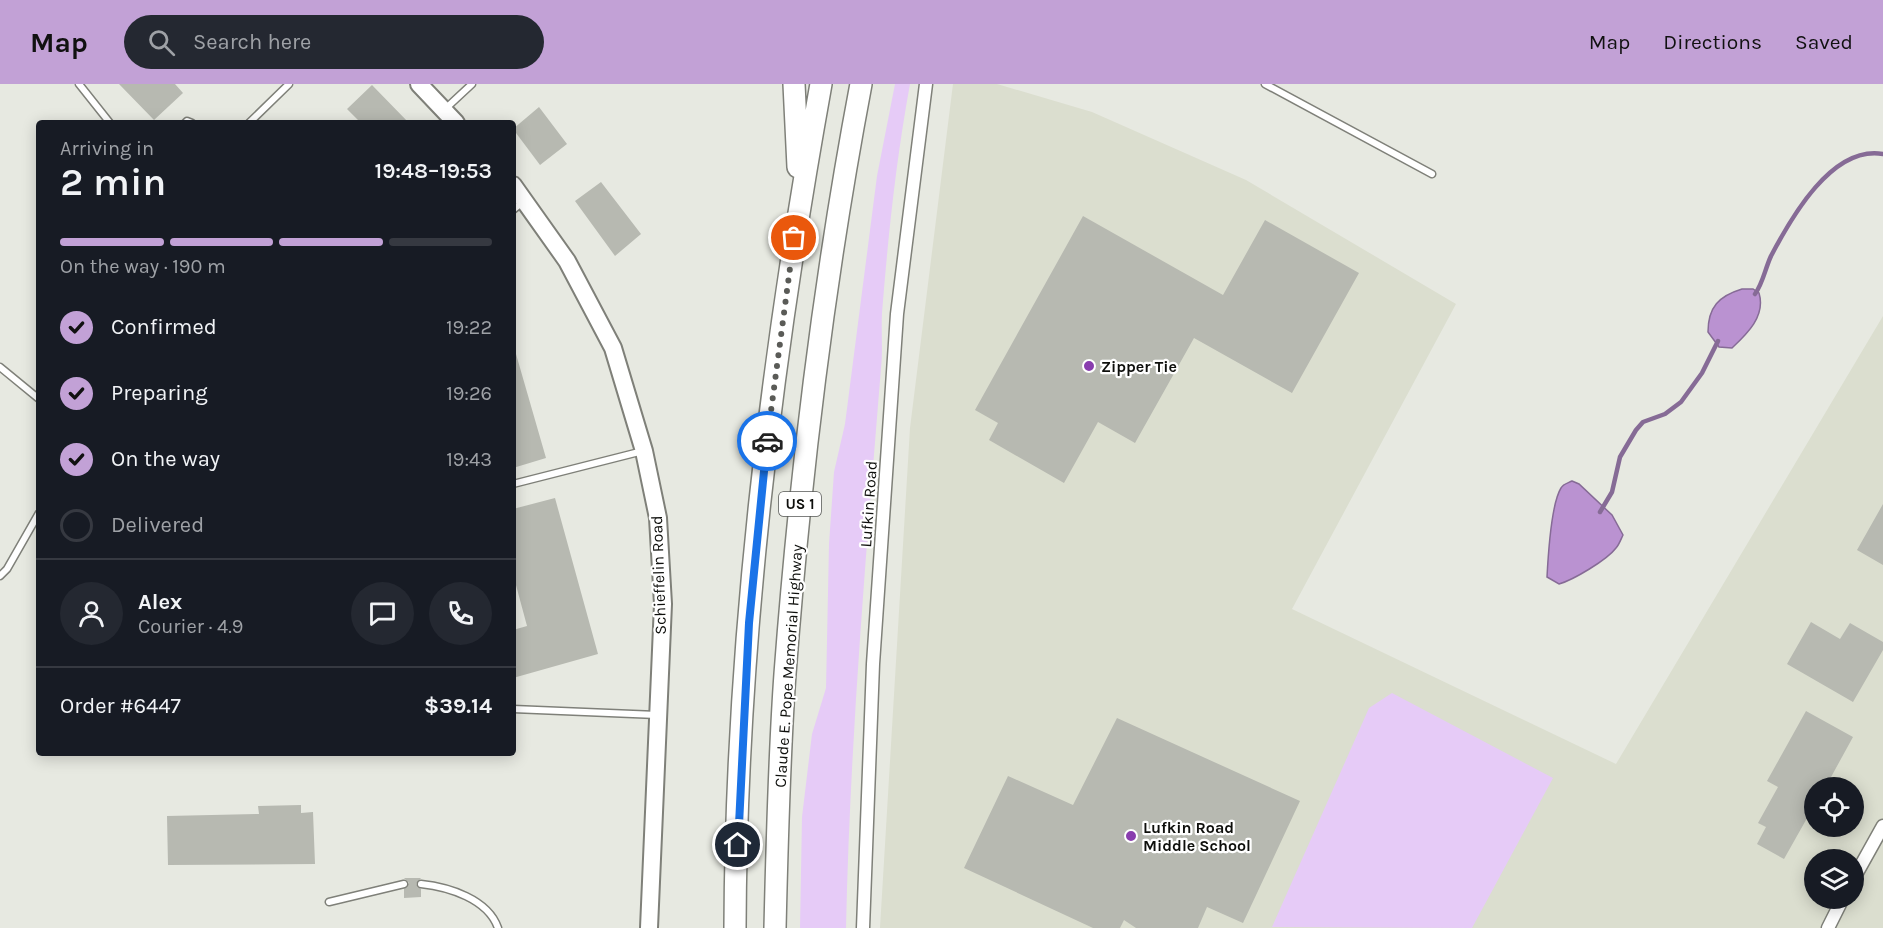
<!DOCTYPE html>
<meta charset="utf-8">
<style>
:root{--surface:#171b24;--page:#242831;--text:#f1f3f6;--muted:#9ea1a6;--line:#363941;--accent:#c2a1d6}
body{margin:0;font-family:Karla,sans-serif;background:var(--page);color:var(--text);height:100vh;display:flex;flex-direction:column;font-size:22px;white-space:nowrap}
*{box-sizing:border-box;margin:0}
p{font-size:20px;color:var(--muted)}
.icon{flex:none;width:33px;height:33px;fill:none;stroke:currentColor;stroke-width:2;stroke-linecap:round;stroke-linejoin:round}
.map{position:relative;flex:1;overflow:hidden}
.details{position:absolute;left:36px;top:36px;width:480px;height:636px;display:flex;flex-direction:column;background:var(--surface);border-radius:6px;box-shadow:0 3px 15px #0003}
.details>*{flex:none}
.controls{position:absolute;left:1804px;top:693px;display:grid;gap:12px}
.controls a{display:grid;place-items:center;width:60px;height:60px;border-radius:50%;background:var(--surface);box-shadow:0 3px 15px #0003;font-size:30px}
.pin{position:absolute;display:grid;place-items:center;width:51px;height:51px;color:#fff;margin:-26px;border:3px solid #fff;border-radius:50%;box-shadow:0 2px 6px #0007}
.courier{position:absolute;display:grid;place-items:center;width:60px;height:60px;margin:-30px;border:4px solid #1a73e8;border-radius:50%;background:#fff;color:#222;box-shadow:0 2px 8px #0007}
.head em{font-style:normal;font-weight:600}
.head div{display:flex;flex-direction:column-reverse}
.head{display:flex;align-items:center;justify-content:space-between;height:102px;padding:0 24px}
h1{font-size:39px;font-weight:600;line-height:45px}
.bar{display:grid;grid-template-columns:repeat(4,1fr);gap:9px 6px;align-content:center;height:72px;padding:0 24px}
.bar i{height:8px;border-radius:4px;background:var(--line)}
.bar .current{background:var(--accent)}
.bar p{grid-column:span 4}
.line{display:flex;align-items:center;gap:15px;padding:0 24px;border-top:2px solid var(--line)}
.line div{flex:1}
.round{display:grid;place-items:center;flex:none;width:63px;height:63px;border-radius:32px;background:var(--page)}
ol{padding:0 24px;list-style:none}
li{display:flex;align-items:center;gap:18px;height:66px}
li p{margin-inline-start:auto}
li .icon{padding:6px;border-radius:50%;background:var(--accent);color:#111;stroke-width:4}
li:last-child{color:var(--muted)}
li i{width:33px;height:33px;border:3px solid var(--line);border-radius:50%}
header{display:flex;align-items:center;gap:36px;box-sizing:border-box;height:84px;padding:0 30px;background:var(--accent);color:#111}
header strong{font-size:28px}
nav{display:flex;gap:33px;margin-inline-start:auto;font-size:21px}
.search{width:420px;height:54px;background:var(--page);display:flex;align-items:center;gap:15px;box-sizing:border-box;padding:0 21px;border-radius:33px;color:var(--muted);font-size:22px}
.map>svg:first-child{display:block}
.built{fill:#dbdecf;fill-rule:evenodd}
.green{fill:#e6cbf7}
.water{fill:#ba92d1;stroke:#866b96;stroke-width:1.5}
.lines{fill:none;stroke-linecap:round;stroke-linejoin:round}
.stream{stroke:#866b96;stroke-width:4.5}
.building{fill:#b7b9b1}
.lane-casing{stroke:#7f8079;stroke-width:9}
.street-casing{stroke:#7f8079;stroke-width:15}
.secondary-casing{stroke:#7f8079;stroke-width:20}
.highway-casing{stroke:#7f8079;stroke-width:24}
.lane{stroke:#fff;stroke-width:6}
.street{stroke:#fff;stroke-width:12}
.secondary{stroke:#fff;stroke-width:16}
.highway{stroke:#fff;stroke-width:21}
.done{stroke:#5a5b57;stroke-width:6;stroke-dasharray:0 10.8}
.route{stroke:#1a73e8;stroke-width:8}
.poi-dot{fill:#893dae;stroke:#fff;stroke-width:2}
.labels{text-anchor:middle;stroke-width:4.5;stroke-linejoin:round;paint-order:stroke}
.shield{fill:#fff;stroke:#565755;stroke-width:1.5}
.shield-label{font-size:15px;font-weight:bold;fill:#0e0f0c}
.poi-label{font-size:16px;font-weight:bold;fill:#0e0f0c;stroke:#fff;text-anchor:start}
.street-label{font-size:16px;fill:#0e0f0c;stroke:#fff}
</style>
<header>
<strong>Map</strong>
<div class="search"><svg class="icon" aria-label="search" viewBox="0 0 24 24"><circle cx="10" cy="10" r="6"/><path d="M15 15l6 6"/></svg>Search here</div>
<nav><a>Map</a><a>Directions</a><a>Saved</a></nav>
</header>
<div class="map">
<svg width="1883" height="844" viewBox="0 0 1883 844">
<rect width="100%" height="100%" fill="#e7e9e1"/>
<path class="built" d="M953 0H997L1092 28 1246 96 1456 220 1292 525 1616 680 1883 232V844H880L910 344ZM1815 704H1854V742H1815ZM1815 776H1854V814H1815Z"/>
<path class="green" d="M895 0H910C896 76 888 153 882 229 881 247 883 266 881 284 866 470 850 657 846 844H800L802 733 812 650 826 604 829 460 834 388 845 340 877 92Z
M1392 609 1553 694 1472 844 1272 843 1369 624Z"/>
<path class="water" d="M1742 205H1753L1759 209C1766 232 1747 250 1732 264L1719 263 1708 248C1708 223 1719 212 1742 205Z
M1572 397 1579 400 1612 431 1623 451C1621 455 1619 461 1616 464 1607 476 1573 496 1559 500L1547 493C1548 474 1551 420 1561 404 1563 400 1568 399 1572 397Z"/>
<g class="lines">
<path class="stream" d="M1755 210C1763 199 1765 185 1771 172 1791 134 1832 61 1883 70
M1600 428 1612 408 1620 373 1636 346 1643 338 1665 330 1681 318 1702 289 1718 257"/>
</g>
<path class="building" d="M119 0H175L183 9 154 36Z
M372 1 409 39H361L347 25Z
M539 23 567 60 540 81 513 45Z
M601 98 641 150 615 172 575 117Z
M1083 132 1223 211 1265 136 1359 189 1292 309 1194 254 1135 359 1098 338 1064 399 989 356 998 339 975 326Z
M513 270H516L546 374 513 384Z
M555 414 598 570 513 594V546L527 542 513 490V425Z
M1883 420V481L1857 466Z
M1811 538 1840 555 1850 539 1883 558V566L1853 618 1787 580Z
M1806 627 1853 653 1825 704H1815V720L1784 775 1757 760 1766 743 1758 739 1778 703 1767 697Z
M1117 634 1300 717 1243 839 1207 823 1198 844H1136L1124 836 1120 844H1093L964 784 1008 692 1073 721Z
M301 721V729L313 728 315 780 168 781 167 732 259 730 258 722Z
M404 794H421L416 800 421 805V813L404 814V805L409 799Z"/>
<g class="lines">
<defs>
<path id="lane" d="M79 0 110 39
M1265 0 1432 90
M444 26 472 0
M185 39 187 37 192 39
M249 39 289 0
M513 126 524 117
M0 283 39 315
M513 400 643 367
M0 492 7 485 39 429
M513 625 657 631
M421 800C449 803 488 815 498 844
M329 818 404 800"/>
<path id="street" d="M1854 794 1883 742
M863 844 873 580 897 230 926 0
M1828 844 1843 814"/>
<path id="secondary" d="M419 0 456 39
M513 101 567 177 613 264 644 367 658 434 663 520 649 844"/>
<path id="highway" d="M794 0 798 83
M735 844C736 561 771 278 821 0
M775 844C777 759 779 674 785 590 800 392 824 195 861 0"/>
</defs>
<use href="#lane" class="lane-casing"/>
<use href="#street" class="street-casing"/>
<use href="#secondary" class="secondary-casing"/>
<use href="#highway" class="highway-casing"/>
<use href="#lane" class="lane"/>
<use href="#street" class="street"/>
<use href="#secondary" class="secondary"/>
<use href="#highway" class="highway"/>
</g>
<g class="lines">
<path class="done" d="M767 357 794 154"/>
<path class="route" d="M738 761 749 539 767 357"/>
</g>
<g class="poi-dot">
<circle cx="1089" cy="282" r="6"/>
<circle cx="1131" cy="752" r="6"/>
</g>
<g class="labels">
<rect class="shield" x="779" y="408" width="42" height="24" rx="4.5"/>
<g class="shield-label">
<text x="800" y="425">US 1</text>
</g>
<g class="poi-label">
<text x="1101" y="288">Zipper Tie</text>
<text x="1143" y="749">Lufkin Road<tspan x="1143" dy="18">Middle School</tspan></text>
</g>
<g class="street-label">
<text transform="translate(868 420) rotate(-86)" y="6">Lufkin Road</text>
<text transform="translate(658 491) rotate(-92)" y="6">Schieffelin Road</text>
<text transform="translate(788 582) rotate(-86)" y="6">Claude E. Pope Memorial Highway</text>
</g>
</g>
</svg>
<div class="controls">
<a><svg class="icon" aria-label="locate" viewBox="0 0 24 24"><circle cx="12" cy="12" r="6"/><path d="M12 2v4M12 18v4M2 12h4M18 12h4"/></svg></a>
<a><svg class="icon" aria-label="layers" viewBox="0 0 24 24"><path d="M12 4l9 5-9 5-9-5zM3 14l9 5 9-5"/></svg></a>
</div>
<div class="pin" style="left:794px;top:154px;background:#ea580c"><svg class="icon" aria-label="bag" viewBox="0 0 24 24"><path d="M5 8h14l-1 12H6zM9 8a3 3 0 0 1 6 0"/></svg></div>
<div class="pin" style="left:738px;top:761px;background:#1f2937"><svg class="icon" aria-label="home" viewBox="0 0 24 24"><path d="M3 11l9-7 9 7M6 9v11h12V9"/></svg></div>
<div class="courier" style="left:767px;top:357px"><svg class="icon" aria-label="car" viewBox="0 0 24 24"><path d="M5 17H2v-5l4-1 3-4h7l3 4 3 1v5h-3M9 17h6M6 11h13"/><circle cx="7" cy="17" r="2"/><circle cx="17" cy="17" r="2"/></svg></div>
<section class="details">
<div class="head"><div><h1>2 min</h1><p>Arriving in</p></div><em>19:48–19:53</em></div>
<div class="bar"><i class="current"></i><i class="current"></i><i class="current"></i><i></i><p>On the way · 190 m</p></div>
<ol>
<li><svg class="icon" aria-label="check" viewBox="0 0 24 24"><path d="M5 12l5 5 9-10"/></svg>Confirmed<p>19:22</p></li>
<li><svg class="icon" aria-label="check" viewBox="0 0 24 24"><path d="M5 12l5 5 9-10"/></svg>Preparing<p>19:26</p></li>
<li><svg class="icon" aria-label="check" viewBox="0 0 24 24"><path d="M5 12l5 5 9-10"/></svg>On the way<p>19:43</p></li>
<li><i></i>Delivered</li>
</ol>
<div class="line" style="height:108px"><a class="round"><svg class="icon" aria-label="person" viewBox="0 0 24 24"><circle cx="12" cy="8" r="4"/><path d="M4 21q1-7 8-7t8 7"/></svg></a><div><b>Alex</b><p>Courier · 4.9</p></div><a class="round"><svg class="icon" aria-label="chat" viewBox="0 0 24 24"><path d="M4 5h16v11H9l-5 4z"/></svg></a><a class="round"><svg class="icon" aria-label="phone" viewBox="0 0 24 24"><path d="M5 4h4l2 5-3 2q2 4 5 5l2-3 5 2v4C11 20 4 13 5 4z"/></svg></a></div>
<div class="line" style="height:78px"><div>Order #6447</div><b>$39.14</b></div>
</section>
</div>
